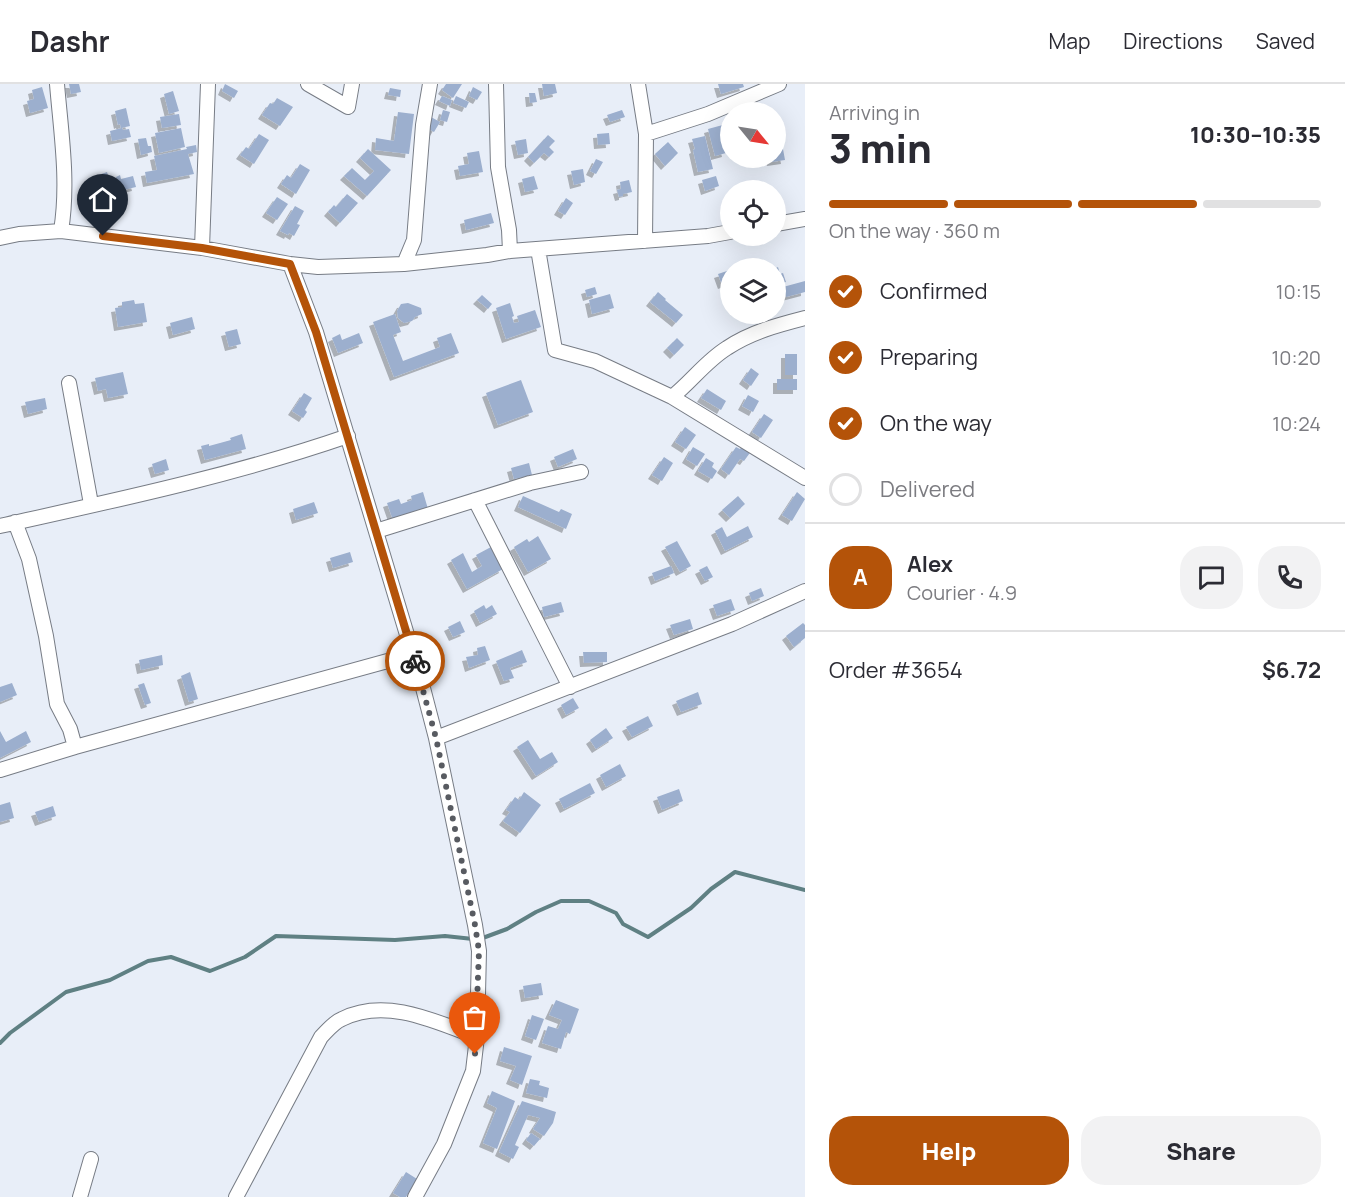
<!DOCTYPE html>
<meta charset="utf-8">
<style>
:root{--surface:#fff;--page:#f2f2f3;--text:#2b2b33;--muted:#7c7c81;--line:#e1e1e2;--accent:#b45309}
body{margin:0;font-family:Manrope,sans-serif;background:var(--page);color:var(--text);height:100vh;display:flex;flex-direction:column;font-size:22px;white-space:nowrap}
*{box-sizing:border-box;margin:0}
p{font-size:20px;color:var(--muted)}
.icon{flex:none;width:33px;height:33px;fill:none;stroke:currentColor;stroke-width:2;stroke-linecap:round;stroke-linejoin:round}
.map{position:relative;flex:1;overflow:hidden}
.sheet{display:flex;flex-direction:column;background:var(--surface);width:540px}
.sheet>*{flex:none}
.needle{width:39px;rotate:120deg}
.controls{position:absolute;left:720px;top:18px;display:grid;gap:12px}
.controls a{display:grid;place-items:center;width:66px;height:66px;border-radius:50%;background:var(--surface);box-shadow:0 6px 24px #0002;font-size:30px}
.pin{position:absolute;display:grid;place-items:center;width:51px;height:51px;color:#fff;margin:-62px -26px;border-radius:50% 50% 50% 0;rotate:-45deg;box-shadow:0 0 6px #0007}
.pin .icon{rotate:45deg}
.courier{position:absolute;display:grid;place-items:center;width:60px;height:60px;margin:-30px;border:4px solid #b45309;border-radius:50%;background:#fff;color:#222;box-shadow:0 2px 8px #0007}
.head em{font-style:normal;font-weight:800}
.head div{display:flex;flex-direction:column-reverse}
.head{display:flex;align-items:center;justify-content:space-between;height:102px;padding:0 24px}
h1{font-size:39px;font-weight:800;line-height:45px}
.bar{display:grid;grid-template-columns:repeat(4,1fr);gap:9px 6px;align-content:center;height:72px;padding:0 24px}
.bar i{height:8px;border-radius:4px;background:var(--line)}
.bar .on{background:var(--accent)}
.bar p{grid-column:span 4}
.line{display:flex;align-items:center;gap:15px;padding:0 24px;border-top:2px solid var(--line)}
.line div{flex:1}
.round{display:grid;place-items:center;flex:none;width:63px;height:63px;border-radius:24px;background:var(--page)}
ol{padding:0 24px;list-style:none}
li{display:flex;align-items:center;gap:18px;height:66px}
li p{margin-inline-start:auto}
li .icon{padding:6px;border-radius:50%;background:var(--accent);color:#fff;stroke-width:4}
li:last-child{color:var(--muted)}
li i{width:33px;height:33px;border:3px solid var(--line);border-radius:50%}
.primary-button{display:flex;gap:12px;margin-top:auto;padding:12px 24px}
.primary-button a{flex:1;height:69px;border-radius:24px;background:var(--accent);color:#fff;font-size:24px;font-weight:800;line-height:69px;text-align:center}
.primary-button a+a{background:var(--page);color:var(--text)}
header{display:flex;align-items:center;gap:36px;box-sizing:border-box;height:84px;padding:0 30px;background:var(--surface);border-bottom:2px solid var(--line)}
header strong{font-size:28px}
nav{display:flex;gap:33px;margin-inline-start:auto;font-size:21px}
main{display:flex;flex:1;min-height:0}
.map>svg:first-child{display:block}
.lines{fill:none;stroke-linecap:round;stroke-linejoin:round}
.stream{stroke:#5f8083;stroke-width:4}
.building{fill:#9cafce;filter:url(#shadow)}
.street-casing{stroke:#777c85;stroke-width:16}
.street{stroke:#fff;stroke-width:14}
.done{stroke:#585b61;stroke-width:6;stroke-dasharray:0 10.8}
.route{stroke:#b45309;stroke-width:8}
</style>
<header>
<strong>Dashr</strong>
<nav><a>Map</a><a>Directions</a><a>Saved</a></nav>
</header>
<main>
<div class="map">
<svg width="805" height="1113" viewBox="0 0 805 1113">
<defs>
<filter id="shadow"><feDropShadow dx="-4" dy="4" stdDeviation="0" flood-color="#0004"/></filter>
</defs>
<rect width="100%" height="100%" fill="#e8eef8"/>
<g class="lines">
<path class="stream" d="M480 855 507 845 536 828 561 817H589L616 829 623 840 648 853 691 824 711 805 735 788 805 806
M0 959 10 949 66 908 110 896 148 877 171 873 210 887 245 873 276 852 395 856 445 852 473 855"/>
</g>
<path class="building" d="M69 0H79L81 8 71 10Z
M225 0 238 7 234 14 222 7Z
M446 0H462L453 14 442 6Z
M542 0H555L557 9 544 12Z
M718 0H743L744 3 721 10Z
M42 3 48 24 30 29 27 17 34 15 32 6Z
M473 3 482 8 477 16 469 12Z
M390 4 401 6 400 13 388 11Z
M173 7 179 27 169 30 164 10Z
M529 9H535L537 18 530 19Z
M442 12 452 16 450 22 439 17Z
M456 12 469 18 466 24 453 19Z
M277 14 293 23 280 42 262 31 270 19 273 20Z
M126 24 130 42 121 44 120 40 118 41 115 27Z
M443 26 450 28 447 38 440 36Z
M622 26 625 33 610 38 607 31Z
M398 28 414 30 409 70 375 66 376 54 394 57Z
M179 30 181 41 162 44 160 33Z
M431 33 440 38 434 48 425 43Z
M730 39V51L722 53 726 69 715 72 708 45Z
M122 44 123 46 129 45 131 53 112 57 110 47Z
M181 44 185 63 159 69 155 49Z
M609 49 610 60 598 61 597 50Z
M259 50 269 56 254 80 240 71 246 63 249 65Z
M548 51 555 57 549 63 554 68 549 73 544 69 534 79 528 73Z
M705 52 713 85 698 88 693 66 695 65 692 55Z
M146 54 148 62H151L152 68 141 71 138 55Z
M526 55 528 69 518 71 515 57Z
M668 58 678 69 665 82 655 70Z
M196 61 197 68 188 70 194 90 147 99 145 88 157 86 154 72 187 65 186 63Z
M368 65 391 86 367 112 344 92 352 84 365 96 374 87 360 74Z
M783 65 785 76 771 78 770 74H776V66Z
M479 67 483 88 460 92 458 82 469 80 467 69Z
M596 75 603 78 596 90 590 87Z
M300 80 310 86 296 110 281 100 287 91 291 94Z
M583 85 585 98 574 101 571 87Z
M107 88 110 98 114 97 117 107 98 113 93 93Z
M120 91 121 95 133 92 136 103 119 107 116 93Z
M534 92 538 105 525 108 522 95Z
M716 92 719 102 705 107 702 96Z
M629 96 632 108 623 110V112L619 113 617 106 621 105 620 98Z
M347 110 358 119 340 139 328 128 334 121 336 123Z
M277 113 288 120 277 136 266 129Z
M566 114 573 119 565 131 558 127Z
M295 122 304 127 297 140 300 141 294 152 289 149 288 151 280 147Z
M491 129 494 139 466 146 464 136Z
M778 183 780 190 783 189 786 198 776 201V184Z
M730 186V198L722 201 718 190Z
M805 197V208L786 213 783 203Z
M595 203 597 210 587 213 585 206Z
M658 208 666 215 665 216 683 231 676 239 650 218Z
M610 210 614 224 592 230 589 216Z
M482 211 492 220 488 225 477 216Z
M134 216 135 220 144 219 147 238 118 243 115 224 122 223V218Z
M408 219 421 224 422 230 415 233 412 237 404 239 398 234 397 227 401 220Z
M510 219 514 232 512 233 514 239 519 238 517 232 535 226 541 243 506 255 496 224Z
M395 230 401 248 393 251 403 277 440 263 437 254 451 249 459 269 394 293 373 238Z
M192 233 195 245 173 251 170 239Z
M237 245 241 260 229 263 225 248Z
M359 249 363 259 338 269 332 254 340 250 342 256Z
M677 254 684 261 674 271 667 264Z
M785 270H797V291H785Z
M751 284 759 290 751 302 743 296Z
M123 288 128 310 108 314 106 305 98 307 95 294Z
M777 295H797V306H777Z
M521 296 533 328 498 341 486 309Z
M707 305 726 317 721 326 701 314Z
M304 309 312 314 305 326 307 328 303 334 292 327Z
M748 311 759 317 753 328 742 322Z
M45 314 47 325 28 330 25 318Z
M764 330 773 336 761 354 752 348Z
M685 343 696 351 686 365 675 358Z
M242 350 246 365 205 376 201 362 209 360V362L231 356 230 354Z
M743 361 752 366 744 377 740 375 729 391 721 385 736 363 740 365Z
M693 363 705 370 697 382 686 375Z
M573 365 577 375 558 383 554 373Z
M664 373 673 379 662 397 652 391Z
M706 374 714 379 712 383 717 387 712 395 698 387Z
M166 375 169 386 155 390 152 380Z
M529 379 532 391 514 395 511 384Z
M423 408 428 425 393 436 387 419 399 415 401 420 412 416 411 412Z
M797 408 805 415 792 437 782 431Z
M523 412 559 428 561 425 572 430 566 445 518 423Z
M738 412 745 420 730 434 722 426Z
M314 418 318 429 296 436 293 425Z
M748 442 753 453 725 467 715 447 722 443 727 453Z
M538 452 551 475 528 488 514 463 527 455 529 458Z
M677 457 691 482 680 488 665 463Z
M491 463 503 485 467 505 451 476 463 469 472 488 482 482 476 471Z
M350 468 353 478 333 484 330 474Z
M671 482 674 489 655 497 652 489Z
M707 482 713 493 705 497 699 486Z
M761 504 764 512 752 517 749 509Z
M731 515 735 526 717 532 713 521Z
M561 518 564 528 544 533 542 523Z
M484 521 486 525 492 521 497 530 480 539 474 527Z
M690 535 693 545 674 551 670 541Z
M460 537 465 548 453 553 448 543Z
M803 539 805 541V554L794 563 786 552Z
M485 562 490 576 469 584 466 573 478 571 477 564Z
M522 566 527 578 510 584 514 594 504 597 496 577Z
M583 568H607V578L584 579Z
M162 571 163 581 141 586 139 576Z
M190 588 198 615 189 618 181 592Z
M12 599 17 611 0 618V603Z
M144 599 151 619 145 621 138 601Z
M698 608 702 620 681 628 676 617Z
M573 614 579 624 566 631 561 621Z
M648 632 653 642 632 653 626 643Z
M606 644 613 654 596 665 590 656Z
M0 647 6 658 26 647 31 658 0 674Z
M528 656 540 675 552 668 558 678 536 692 517 663Z
M620 680 626 692 606 703 600 691Z
M590 699 595 709 564 725 559 715Z
M679 705 683 717 662 726 657 713Z
M524 708 541 721 520 749 503 737 510 728 506 726 515 713 519 716Z
M10 718 14 734 0 738V721Z
M53 722 56 732 39 738 35 728Z
M541 899 543 911 525 914 523 902Z
M556 916 579 925 570 950 566 948 561 965 542 959 548 942 558 945 562 936 549 931Z
M532 931 544 935 536 956 525 952Z
M504 963 532 972 522 1001 510 996 516 982 500 977Z
M530 995 540 997 539 1001 549 1004 547 1014 526 1009Z
M492 1007 515 1017 497 1065 483 1059 497 1024 487 1019Z
M522 1017 556 1028 553 1039 544 1052 533 1045 540 1034 528 1031 515 1061 519 1063 513 1075 499 1068Z
M531 1049 540 1055 534 1062 526 1056Z
M406 1088 417 1095 406 1113H400L393 1109Z"/>
<g class="lines">
<defs>
<path id="street" d="M57 0C61 49 69 98 61 147
M308 0 348 23 352 0
M496 0 498 83 509 146 510 167
M638 0 646 50 645 157
M646 50 708 30 779 0
M776 140 805 135
M0 154 19 150 61 147 202 164 290 180 318 183 404 180 487 171 510 167 708 152 730 148
M202 164 208 0
M538 165 555 266 595 277 672 313 805 394
M290 180 316 248 423 604 436 654 475 841 479 867 477 953 473 987 444 1060 415 1113
M404 180 414 156 423 41 430 0
M69 299 91 420
M672 313C691 298 706 277 727 264 751 248 778 241 805 234
M475 416 570 603
M15 438 29 475 46 552 57 620 70 645 75 663
M0 442C117 416 235 391 348 352
M376 447 530 399 581 388
M436 654 732 540 805 507
M0 686 75 663 413 570
M80 1113 91 1075
M236 1113 321 953C327 947 334 938 342 935 385 913 435 937 477 953"/>
</defs>
<use href="#street" class="street-casing"/>
<use href="#street" class="street"/>
</g>
<g class="lines">
<path class="done" d="M415 577 436 654 475 841 479 867 475 970"/>
<path class="route" d="M103 152 202 164 290 180 316 248 415 577"/>
</g>
</svg>
<div class="controls">
<a><svg class="needle" viewBox="-14 -14 28 28"><path d="M0-13l5 13h-10z" fill="#e53935"/><path d="M0 13l5-13h-10z" fill="#7c7c81"/></svg></a>
<a><svg class="icon" aria-label="locate" viewBox="0 0 24 24"><circle cx="12" cy="12" r="6"/><path d="M12 2v4M12 18v4M2 12h4M18 12h4"/></svg></a>
<a><svg class="icon" aria-label="layers" viewBox="0 0 24 24"><path d="M12 4l9 5-9 5-9-5zM3 14l9 5 9-5"/></svg></a>
</div>
<div class="pin" style="left:475px;top:970px;background:#ea580c"><svg class="icon" aria-label="bag" viewBox="0 0 24 24"><path d="M5 8h14l-1 12H6zM9 8a3 3 0 0 1 6 0"/></svg></div>
<div class="pin" style="left:103px;top:152px;background:#1f2937"><svg class="icon" aria-label="home" viewBox="0 0 24 24"><path d="M3 11l9-7 9 7M6 9v11h12V9"/></svg></div>
<div class="courier" style="left:415px;top:577px"><svg class="icon" aria-label="bike" viewBox="0 0 24 24"><circle cx="6" cy="16" r="4"/><circle cx="18" cy="16" r="4"/><path d="M6 16l4-8h5l3 8M10 8l3 8H6M13 5h3"/></svg></div>
</div>
<section class="sheet">
<div class="head"><div><h1>3 min</h1><p>Arriving in</p></div><em>10:30–10:35</em></div>
<div class="bar"><i class="on"></i><i class="on"></i><i class="on"></i><i></i><p>On the way · 360 m</p></div>
<ol>
<li><svg class="icon" aria-label="check" viewBox="0 0 24 24"><path d="M5 12l5 5 9-10"/></svg>Confirmed<p>10:15</p></li>
<li><svg class="icon" aria-label="check" viewBox="0 0 24 24"><path d="M5 12l5 5 9-10"/></svg>Preparing<p>10:20</p></li>
<li><svg class="icon" aria-label="check" viewBox="0 0 24 24"><path d="M5 12l5 5 9-10"/></svg>On the way<p>10:24</p></li>
<li><i></i>Delivered</li>
</ol>
<div class="line" style="height:108px"><b class="round" style="background:var(--accent);color:#fff">A</b><div><b>Alex</b><p>Courier · 4.9</p></div><a class="round"><svg class="icon" aria-label="chat" viewBox="0 0 24 24"><path d="M4 5h16v11H9l-5 4z"/></svg></a><a class="round"><svg class="icon" aria-label="phone" viewBox="0 0 24 24"><path d="M5 4h4l2 5-3 2q2 4 5 5l2-3 5 2v4C11 20 4 13 5 4z"/></svg></a></div>
<div class="line" style="height:78px"><div>Order #3654</div><b>$6.72</b></div>
<div class="primary-button"><a>Help</a><a>Share</a></div>
</section>
</main>
